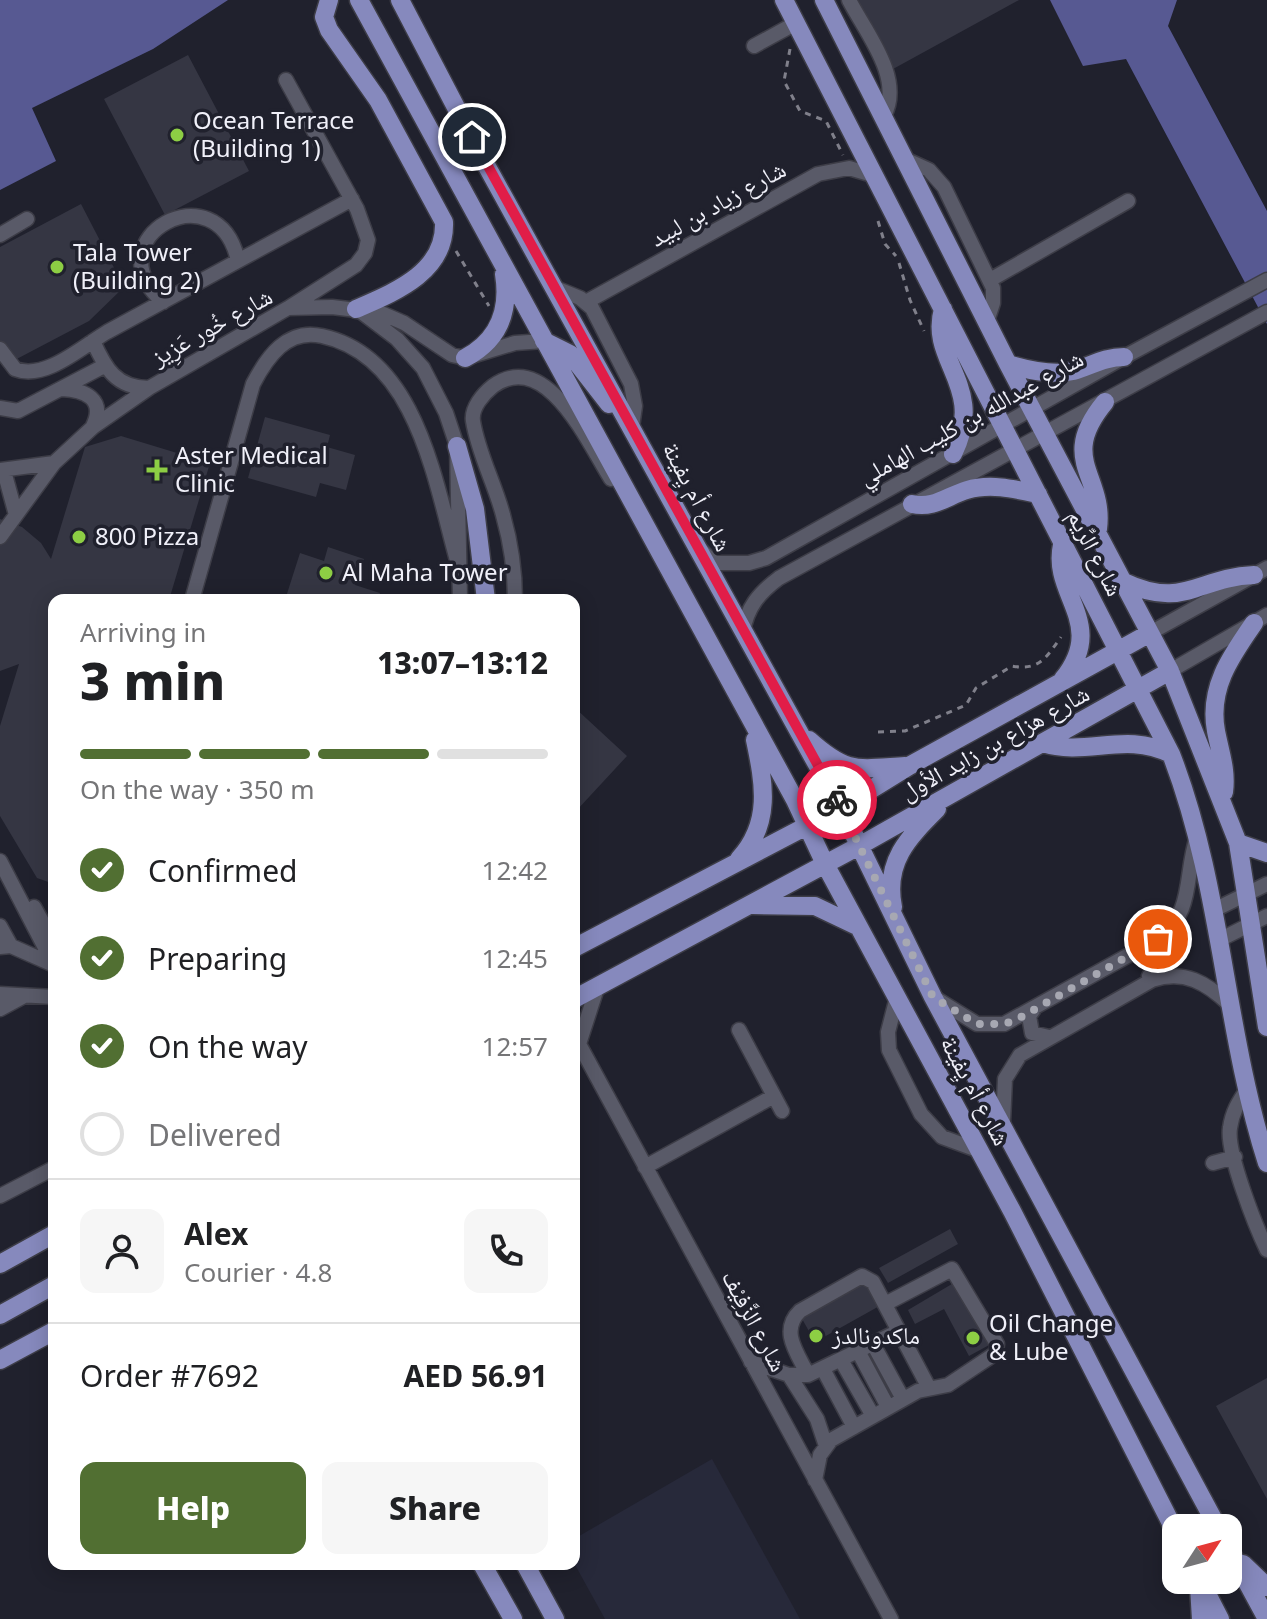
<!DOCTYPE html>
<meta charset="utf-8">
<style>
:root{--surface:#fff;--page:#f6f6f6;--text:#202124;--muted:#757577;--line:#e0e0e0;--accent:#516f32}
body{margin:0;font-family:"Noto Sans","Noto Naskh Arabic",sans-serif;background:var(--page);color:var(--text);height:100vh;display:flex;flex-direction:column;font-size:30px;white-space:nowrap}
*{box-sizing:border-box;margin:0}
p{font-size:26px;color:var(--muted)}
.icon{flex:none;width:44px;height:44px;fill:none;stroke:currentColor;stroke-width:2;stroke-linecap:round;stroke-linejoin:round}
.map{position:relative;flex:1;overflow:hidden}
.panel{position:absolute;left:48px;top:594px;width:532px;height:976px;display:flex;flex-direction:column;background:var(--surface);border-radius:16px;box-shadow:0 4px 20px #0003}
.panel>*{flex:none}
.needle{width:52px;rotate:54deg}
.controls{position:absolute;left:1162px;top:1514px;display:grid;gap:16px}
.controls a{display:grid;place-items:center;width:80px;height:80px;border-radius:16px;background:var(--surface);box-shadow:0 4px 20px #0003;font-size:40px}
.pin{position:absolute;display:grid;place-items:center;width:68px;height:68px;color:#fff;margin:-34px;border:4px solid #fff;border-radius:50%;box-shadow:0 2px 8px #0007}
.courier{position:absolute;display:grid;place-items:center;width:80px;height:80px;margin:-40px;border:6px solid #e11d48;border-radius:50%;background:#fff;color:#222;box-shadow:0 2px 10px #0007}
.overview em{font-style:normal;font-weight:800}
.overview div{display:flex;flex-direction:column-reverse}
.overview{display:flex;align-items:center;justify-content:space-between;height:136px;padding:0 32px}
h1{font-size:52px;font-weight:800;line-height:60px}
.bar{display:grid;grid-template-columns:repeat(4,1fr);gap:12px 8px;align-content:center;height:96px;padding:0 32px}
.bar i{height:10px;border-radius:6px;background:var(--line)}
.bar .on{background:var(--accent)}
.bar p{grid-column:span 4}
.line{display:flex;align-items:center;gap:20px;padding:0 32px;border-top:2px solid var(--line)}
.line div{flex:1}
.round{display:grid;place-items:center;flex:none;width:84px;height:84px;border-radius:16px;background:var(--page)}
ol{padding:0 32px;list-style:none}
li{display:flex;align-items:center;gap:24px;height:88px}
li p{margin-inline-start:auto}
li .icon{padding:8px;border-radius:50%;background:var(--accent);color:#fff;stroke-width:4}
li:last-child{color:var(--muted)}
li i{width:44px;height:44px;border:4px solid var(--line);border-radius:50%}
.button{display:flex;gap:16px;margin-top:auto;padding:16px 32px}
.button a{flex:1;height:92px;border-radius:16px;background:var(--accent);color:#fff;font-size:32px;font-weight:800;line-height:92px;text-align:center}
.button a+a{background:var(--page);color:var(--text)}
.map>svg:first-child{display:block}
.built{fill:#27293a}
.water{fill:#575992}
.building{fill:#353643}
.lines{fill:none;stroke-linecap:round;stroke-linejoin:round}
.minor-casing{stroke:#3d3d47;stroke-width:17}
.major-casing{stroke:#3d3d47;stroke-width:21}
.path{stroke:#80808b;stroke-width:3;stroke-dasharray:6 6;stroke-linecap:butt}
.minor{stroke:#595a68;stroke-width:14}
.major{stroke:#8689bd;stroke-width:18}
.done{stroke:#a7a8b2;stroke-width:8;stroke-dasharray:0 14.4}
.route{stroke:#e11d48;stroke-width:10}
.poi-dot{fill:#8dce44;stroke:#20212d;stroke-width:3}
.labels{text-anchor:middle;stroke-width:7;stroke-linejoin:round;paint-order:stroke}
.poi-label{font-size:24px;fill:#f0f0f9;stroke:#20212d;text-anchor:start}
.street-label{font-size:24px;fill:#f0f0f9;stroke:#20212d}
</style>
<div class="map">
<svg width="1267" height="1619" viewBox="0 0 1267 1619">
<rect width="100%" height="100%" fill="#20212d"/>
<path class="built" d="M712 1459 800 1619H605L574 1563V1539Z"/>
<path class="water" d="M0 0H228L153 49 32 108 56 161 0 190Z
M1050 0H1177L1168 26 1267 211V324L1126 59 1083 66Z"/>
<path class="building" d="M855 0H1019L893 69Z
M188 55 249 171 165 215 104 99Z
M81 204 124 287 89 321 11 362 0 342V247Z
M265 417 330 435 327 447 355 455 346 490 320 483 316 497 248 478Z
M121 436 210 463 169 600H54V884L37 878 0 816V726L19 664 0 671V519L22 527 41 543 51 559 85 447Z
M328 547 364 559 355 585 380 593 378 600H285L300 553 324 561Z
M574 707 627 756 577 810 574 808Z
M950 1229 958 1244 888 1283 879 1268Z
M870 1279 883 1304 815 1342 801 1317Z
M957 1281 991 1344 969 1356 944 1309 915 1324 908 1310Z
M1267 1378V1499L1216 1406Z"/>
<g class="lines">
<defs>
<path id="minor" d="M849 0C866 33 904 78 884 116
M754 46 796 23
M286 80 357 209 368 240 365 253 356 265 290 307
M907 160 929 170 944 187 993 288V303L988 318
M0 235 27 219
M990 280 1128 201
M558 289 580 298 592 308 631 384 635 406 632 427
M163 302C91 238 218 168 238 261
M586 302 818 174 849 168 876 176
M360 311 397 339 423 368 446 413 457 446 460 600
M93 341C105 368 116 388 149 388
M0 349 15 369C45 381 83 346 107 332L352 199
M62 389C85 390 106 399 93 426
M0 408 18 411 104 366
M0 470 54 463
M4 471 16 515
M0 537 54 463 93 427 149 388 288 308 332 307 381 313 404 323 452 355 465 358 515 343 544 341
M702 551 714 563H749L766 558 1124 357 1267 280
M192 600 253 384C267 357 287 328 322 336 420 357 436 490 460 571
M515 600C515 571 511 543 503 515 495 484 478 453 473 421 471 408 483 394 493 386 547 348 588 443 611 479
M743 632C747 607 759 593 779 578L1267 312
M1150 633 1267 568
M1170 671 1267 615
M0 861 54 965
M34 907 54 943
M1212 911 1267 884
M0 926 11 946
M1219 940 1267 916
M1148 945 1162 948 1167 957 1164 967 1149 976
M0 947 11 946 54 965
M0 994 54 997
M897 997 888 1032 889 1050 921 1114 942 1137 980 1151
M935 998 977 1024H1004L1158 939C1195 912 1184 875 1197 837
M0 1009 24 996
M1034 1009 1029 1016 1032 1033 1049 1037
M739 1030 782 1111
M574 1042 579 1044 891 1619
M579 1044 598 985
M1248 1088C1239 1101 1232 1112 1230 1128 1226 1152 1256 1227 1267 1250
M1003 1122 1005 1079 1020 1055 1152 980C1184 969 1207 983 1230 1005
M1213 1163 1235 1157
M645 1167 774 1096
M0 1196 54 1168
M873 1344 903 1399
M858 1351 888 1407
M841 1360 873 1416
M751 1362 789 1375H808L899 1331
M823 1369 854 1427
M789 1375 817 1419 826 1446
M808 1375C798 1354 779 1331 800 1311L862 1276 873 1282 929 1388
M815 1480 820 1455 831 1440 918 1391 948 1385 996 1353 997 1344 952 1269 885 1304"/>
<path id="major" d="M329 0 324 17 329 30 378 100 444 222C446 272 395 292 356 309
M359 0 795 800 825 864 1012 1211 1176 1533
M400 0 485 163 841 808 933 997 1218 1528
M784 0 1171 754C1222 885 1224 1029 1267 1163
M824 0 1008 364 1170 671 1238 843 1267 1027
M943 309C928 362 987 385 953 454
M544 341 570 354 609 404
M465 358C499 340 510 311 504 274
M1008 364C1028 370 1052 376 1073 371 1091 366 1104 357 1124 357
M457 446 475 509 486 600
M912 504C934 509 947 496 967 490 990 483 1015 489 1038 494
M1098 529C1105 475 1057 460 1105 402
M1062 545C1051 595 1108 623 1063 679
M1122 581C1184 611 1198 577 1254 575
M809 740C847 774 856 769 905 766
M1042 743C1088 757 1124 731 1171 754
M1224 792C1227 770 1220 752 1216 731 1208 688 1231 656 1254 623
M1238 843 1267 853
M739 859C772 823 764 783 755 740
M753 905 815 906 859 927
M893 907C884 862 908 838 937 809
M574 948 841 808 909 766 1150 633
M574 999 859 846 1170 671
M0 1264 54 1234
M0 1315 54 1285
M0 1360 54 1331
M1228 1547 1267 1619
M482 1564 513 1619
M525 1564 555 1619
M1243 1564 1267 1587
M1200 1580 1220 1619
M1199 1587 1201 1619"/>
</defs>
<use href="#minor" class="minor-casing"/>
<use href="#major" class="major-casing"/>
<path class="path" d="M790 49 784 81 800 111 826 121 843 155
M878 221 885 244 896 256
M456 251 489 306
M899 263 910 300 924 331
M878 732 905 731 966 705 976 688 1012 666C1039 671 1046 658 1061 637"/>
<use href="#minor" class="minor"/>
<use href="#major" class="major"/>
</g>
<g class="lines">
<path class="done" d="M837 800 933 997 977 1024H1004L1016 1020 1158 939"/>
<path class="route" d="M472 137 837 800"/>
</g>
<g class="poi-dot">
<circle cx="177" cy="135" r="8"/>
<circle cx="57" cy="267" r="8"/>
<path d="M153 458h8v8h8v8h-8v8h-8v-8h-8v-8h8z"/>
<circle cx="79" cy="537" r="8"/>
<circle cx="326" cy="573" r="8"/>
<circle cx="816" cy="1336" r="8"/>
<circle cx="973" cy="1338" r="8"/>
</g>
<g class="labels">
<g class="poi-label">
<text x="193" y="129">Ocean Terrace<tspan x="193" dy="28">(Building 1)</tspan></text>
<text x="73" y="261">Tala Tower<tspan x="73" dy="28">(Building 2)</tspan></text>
<text x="175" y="464">Aster Medical<tspan x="175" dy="28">Clinic</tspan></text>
<text x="95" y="545">800 Pizza</text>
<text x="342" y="581">Al Maha Tower</text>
<text x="989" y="1332">Oil Change<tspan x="989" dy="28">&amp; Lube</tspan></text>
<text x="832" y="1344">ماكدونالدز</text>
</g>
<g class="street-label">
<text transform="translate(718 204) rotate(-29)" y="8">شارع زياد بن لبيد</text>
<text transform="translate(212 327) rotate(-29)" y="8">شارع خُور عَزِيز</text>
<text transform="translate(971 418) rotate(-29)" y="8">شارع عبدالله بن كليب الهاملي</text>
<text transform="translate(697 497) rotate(62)" y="8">شارع أم يِفينة</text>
<text transform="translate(1095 553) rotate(63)" y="8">شارع الرِّيم</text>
<text transform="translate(995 743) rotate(-29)" y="8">شارع هزاع بن زايد الأول</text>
<text transform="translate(975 1091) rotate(62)" y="8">شارع أم يِفينة</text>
<text transform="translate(754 1321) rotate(62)" y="8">شارع الزَّفِيْف</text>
</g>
</g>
</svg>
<div class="controls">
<a><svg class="needle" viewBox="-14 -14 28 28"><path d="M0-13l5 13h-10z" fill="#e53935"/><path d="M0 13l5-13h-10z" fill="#757577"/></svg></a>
</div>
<div class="pin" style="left:1158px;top:939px;background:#ea580c"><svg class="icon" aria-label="bag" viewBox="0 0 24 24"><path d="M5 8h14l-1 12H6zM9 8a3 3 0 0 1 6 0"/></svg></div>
<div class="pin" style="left:472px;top:137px;background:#1f2937"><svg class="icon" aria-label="home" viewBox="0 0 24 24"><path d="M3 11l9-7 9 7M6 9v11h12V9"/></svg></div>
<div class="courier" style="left:837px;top:800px"><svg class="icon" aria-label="bike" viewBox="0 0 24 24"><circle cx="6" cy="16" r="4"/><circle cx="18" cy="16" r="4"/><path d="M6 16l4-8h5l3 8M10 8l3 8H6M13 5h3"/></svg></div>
<section class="panel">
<div class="overview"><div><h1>3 min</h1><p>Arriving in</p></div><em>13:07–13:12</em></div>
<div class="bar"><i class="on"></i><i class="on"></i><i class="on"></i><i></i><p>On the way · 350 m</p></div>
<ol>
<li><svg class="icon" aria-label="check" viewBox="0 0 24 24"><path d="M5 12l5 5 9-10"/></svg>Confirmed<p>12:42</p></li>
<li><svg class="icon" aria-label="check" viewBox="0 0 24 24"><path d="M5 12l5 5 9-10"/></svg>Preparing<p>12:45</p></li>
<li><svg class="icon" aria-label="check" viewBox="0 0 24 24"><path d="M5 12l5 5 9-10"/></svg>On the way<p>12:57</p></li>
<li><i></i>Delivered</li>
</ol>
<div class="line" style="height:144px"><a class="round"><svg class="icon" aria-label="person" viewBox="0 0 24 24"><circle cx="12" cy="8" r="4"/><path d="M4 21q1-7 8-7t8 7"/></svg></a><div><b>Alex</b><p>Courier · 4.8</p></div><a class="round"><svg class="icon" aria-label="phone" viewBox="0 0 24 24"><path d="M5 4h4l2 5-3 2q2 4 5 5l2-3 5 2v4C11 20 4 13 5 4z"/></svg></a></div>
<div class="line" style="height:104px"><div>Order #7692</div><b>AED 56.91</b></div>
<div class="button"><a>Help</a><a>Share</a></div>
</section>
</div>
